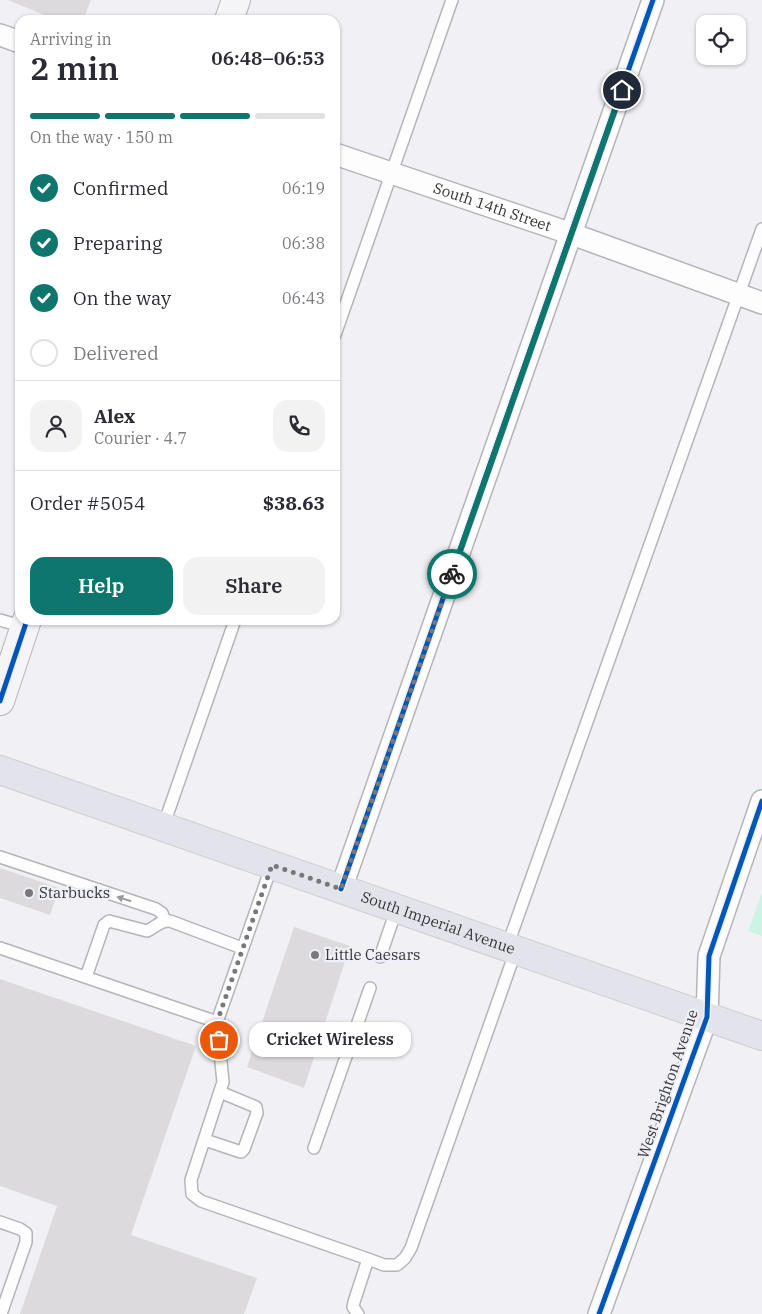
<!DOCTYPE html>
<meta charset="utf-8">
<style>
:root{--surface:#fff;--page:#f2f2f3;--text:#2b2b33;--muted:#7c7c81;--line:#e1e1e2;--accent:#0f766e}
body{margin:0;font-family:"IBM Plex Serif",serif;background:var(--page);color:var(--text);height:100vh;display:flex;flex-direction:column;font-size:19px;white-space:nowrap}
*{box-sizing:border-box;margin:0}
p{font-size:16px;color:var(--muted)}
.icon{flex:none;width:28px;height:28px;fill:none;stroke:currentColor;stroke-width:2;stroke-linecap:round;stroke-linejoin:round}
.map{position:relative;flex:1;overflow:hidden}
.sheet{position:absolute;left:15px;top:15px;width:325px;height:610px;display:flex;flex-direction:column;background:var(--surface);border-radius:15px;box-shadow:0 1px 4px #0004}
.sheet>*{flex:none}
.buttons{position:absolute;left:696px;top:15px;display:grid;gap:10px}
.buttons a{display:grid;place-items:center;width:50px;height:50px;border-radius:10px;background:var(--surface);box-shadow:0 1px 4px #0004;font-size:25px}
.pin{position:absolute;display:grid;place-items:center;width:42px;height:42px;color:#fff;margin:-21px;border:2px solid #fff;border-radius:50%;box-shadow:0 1px 5px #0007}
.courier{position:absolute;display:grid;place-items:center;width:50px;height:50px;margin:-25px;border:4px solid #0f766e;border-radius:50%;background:#fff;color:#222;box-shadow:0 1px 6px #0007}
.bubble{position:absolute;height:35px;border-radius:15px;background:var(--surface);box-shadow:0 1px 4px #0004;font-size:16px;font-weight:600;line-height:35px;text-align:center}
.summary em{font-style:normal;font-weight:600}
.summary div{display:flex;flex-direction:column-reverse}
.summary{display:flex;align-items:center;justify-content:space-between;height:85px;padding:0 15px}
h1{font-size:32px;font-weight:600;line-height:38px}
.bar{display:grid;grid-template-columns:repeat(4,1fr);gap:8px 5px;align-content:center;height:60px;padding:0 15px}
.bar i{height:6px;border-radius:4px;background:var(--line)}
.bar .active{background:var(--accent)}
.bar p{grid-column:span 4}
.line{display:flex;align-items:center;gap:12px;padding:0 15px;border-top:1px solid var(--line)}
.line div{flex:1}
.round{display:grid;place-items:center;flex:none;width:52px;height:52px;border-radius:15px;background:var(--page)}
ol{padding:0 15px;list-style:none}
li{display:flex;align-items:center;gap:15px;height:55px}
li p{margin-inline-start:auto}
li .icon{padding:5px;border-radius:50%;background:var(--accent);color:#fff;stroke-width:4}
li:last-child{color:var(--muted)}
li i{width:28px;height:28px;border:2px solid var(--line);border-radius:50%}
.button{display:flex;gap:10px;margin-top:auto;padding:10px 15px}
.button a{flex:1;height:58px;border-radius:15px;background:var(--accent);color:#fff;font-size:20px;font-weight:600;line-height:58px;text-align:center}
.button a+a{background:var(--page);color:var(--text)}
.map>svg:first-child{display:block}
.green{fill:#cdf3e2}
.building{fill:#dcdadd}
.lines{fill:none;stroke-linecap:round;stroke-linejoin:round}
.lane-casing{stroke:#b5b4b8;stroke-width:14}
.street-casing{stroke:#b5b4b8;stroke-width:24}
.secondary-casing{stroke:#b5b4b8;stroke-width:30}
.highway-casing{stroke:#ceced0;stroke-width:30}
.lane{stroke:#fdfdfe;stroke-width:11}
.street{stroke:#fdfdfe;stroke-width:21}
.secondary{stroke:#f5f5f8;stroke-width:28}
.highway{stroke:#e3e3ec;stroke-width:28}
.cycleway-casing{stroke:#efeff7;stroke-width:8}
.cycleway{stroke:#0057b8;stroke-width:5}
.oneway{fill:#9a9a9c}
.done{stroke:#78777b;stroke-width:5;stroke-dasharray:0 9}
.route{stroke:#0f766e;stroke-width:6}
.poi-dot{fill:#78777b;stroke:#efeff7;stroke-width:2}
.labels{text-anchor:middle;stroke-width:4.5;stroke-linejoin:round;paint-order:stroke}
.street-label{font-size:15px;fill:#373639;stroke:#efeff7}
.poi-label{font-size:15px;fill:#373639;stroke:#efeff7;text-anchor:start}
</style>
<div class="map">
<svg width="762" height="1314" viewBox="0 0 762 1314">
<rect width="100%" height="100%" fill="#f1f1f5"/>
<path class="green" d="M762 893V936L748 931Z"/>
<path class="building" d="M8 0H91L83 20H56Z
M0 868 59 888 50 915 0 898Z
M294 927 350 946 304 1088 247 1067Z
M0 979 196 1046 131 1235 257 1278 244 1314H20L57 1206 0 1186Z"/>
<g class="lines">
<defs>
<path id="lane" d="M335 335 452 0
M0 620 24 627
M163 827 235 620
M0 857 156 909 162 913 165 921
M507 947 762 229
M0 948 217 1022 272 865
M380 957 397 908
M86 977 104 925 109 921 147 931C156 927 160 920 170 921L242 948
M217 1022 223 1082 191 1180 192 1194 201 1201 368 1259 384 1265H397L405 1258 411 1248 516 950
M205 1140 241 1152 244 1149 257 1113 256 1107 220 1092
M314 1148 370 988
M0 1222 20 1229 26 1233V1242L1 1314
M358 1314 353 1307 354 1302 368 1259"/>
<g id="street">
<path d="M0 35 20 42"/>
<path id="s1" d="M335 154 572 234 762 303"/>
<path d="M341 889 653 0"/>
<path d="M599 1314 707 1017 709 956 762 801"/>
</g>
<path id="secondary" d="M229 20 236 0
M0 701 27 620"/>
<g id="highway">
<path id="s2" d="M0 770 762 1036"/>
</g>
</defs>
<use href="#lane" class="lane-casing"/>
<use href="#street" class="street-casing"/>
<use href="#secondary" class="secondary-casing"/>
<use href="#highway" class="highway-casing"/>
<use href="#lane" class="lane"/>
<use href="#street" class="street"/>
<use href="#secondary" class="secondary"/>
<use href="#highway" class="highway"/>
<defs>
<path id="cycleway" d="M0 701 27 620
M341 889 653 0
M599 1314 707 1017 709 956 762 801"/>
</defs>
<use href="#cycleway" class="cycleway-casing"/>
<use href="#cycleway" class="cycleway"/>
</g>
<defs><path id="oneway-solid" d="M-6-.8H1V-3.2L6.5 0L1 3.2V.8H-6Z" transform="scale(1.25)"/></defs>
<use class="oneway" href="#oneway-solid" transform="translate(124 899) rotate(-162)"/>
<g class="lines">
<path class="done" d="M219 1040 217 1022 272 865 341 889 452 574"/>
<path class="route" d="M452 574 622 90"/>
</g>
<g class="poi-dot">
<circle cx="29" cy="893" r="5"/>
<circle cx="315" cy="955" r="5"/>
</g>
<g class="labels">
<g class="street-label">
<text dy="5" stroke="none"><textPath href="#s1" startOffset="166">South 14th Street</textPath></text>
<text dy="5" stroke="none"><textPath href="#s2" startOffset="464">South Imperial Avenue</textPath></text>
<text transform="translate(668 1084) rotate(-71)" y="5">West Brighton Avenue</text>
</g>
<g class="poi-label">
<text x="39" y="898">Starbucks</text>
<text x="325" y="960">Little Caesars</text>
</g>
</g>
</svg>
<div class="buttons">
<a><svg class="icon" aria-label="locate" viewBox="0 0 24 24"><circle cx="12" cy="12" r="6"/><path d="M12 2v4M12 18v4M2 12h4M18 12h4"/></svg></a>
</div>
<div class="pin" style="left:219px;top:1040px;background:#ea580c"><svg class="icon" aria-label="bag" viewBox="0 0 24 24"><path d="M5 8h14l-1 12H6zM9 8a3 3 0 0 1 6 0"/></svg></div>
<div class="pin" style="left:622px;top:90px;background:#1f2937"><svg class="icon" aria-label="home" viewBox="0 0 24 24"><path d="M3 11l9-7 9 7M6 9v11h12V9"/></svg></div>
<div class="courier" style="left:452px;top:574px"><svg class="icon" aria-label="bike" viewBox="0 0 24 24"><circle cx="6" cy="16" r="4"/><circle cx="18" cy="16" r="4"/><path d="M6 16l4-8h5l3 8M10 8l3 8H6M13 5h3"/></svg></div>
<div class="bubble" style="left:249px;top:1022px;width:162px">Cricket Wireless</div>
<section class="sheet">
<div class="summary"><div><h1>2 min</h1><p>Arriving in</p></div><em>06:48–06:53</em></div>
<div class="bar"><i class="active"></i><i class="active"></i><i class="active"></i><i></i><p>On the way · 150 m</p></div>
<ol>
<li><svg class="icon" aria-label="check" viewBox="0 0 24 24"><path d="M5 12l5 5 9-10"/></svg>Confirmed<p>06:19</p></li>
<li><svg class="icon" aria-label="check" viewBox="0 0 24 24"><path d="M5 12l5 5 9-10"/></svg>Preparing<p>06:38</p></li>
<li><svg class="icon" aria-label="check" viewBox="0 0 24 24"><path d="M5 12l5 5 9-10"/></svg>On the way<p>06:43</p></li>
<li><i></i>Delivered</li>
</ol>
<div class="line" style="height:90px"><a class="round"><svg class="icon" aria-label="person" viewBox="0 0 24 24"><circle cx="12" cy="8" r="4"/><path d="M4 21q1-7 8-7t8 7"/></svg></a><div><b>Alex</b><p>Courier · 4.7</p></div><a class="round"><svg class="icon" aria-label="phone" viewBox="0 0 24 24"><path d="M5 4h4l2 5-3 2q2 4 5 5l2-3 5 2v4C11 20 4 13 5 4z"/></svg></a></div>
<div class="line" style="height:65px"><div>Order #5054</div><b>$38.63</b></div>
<div class="button"><a>Help</a><a>Share</a></div>
</section>
</div>
